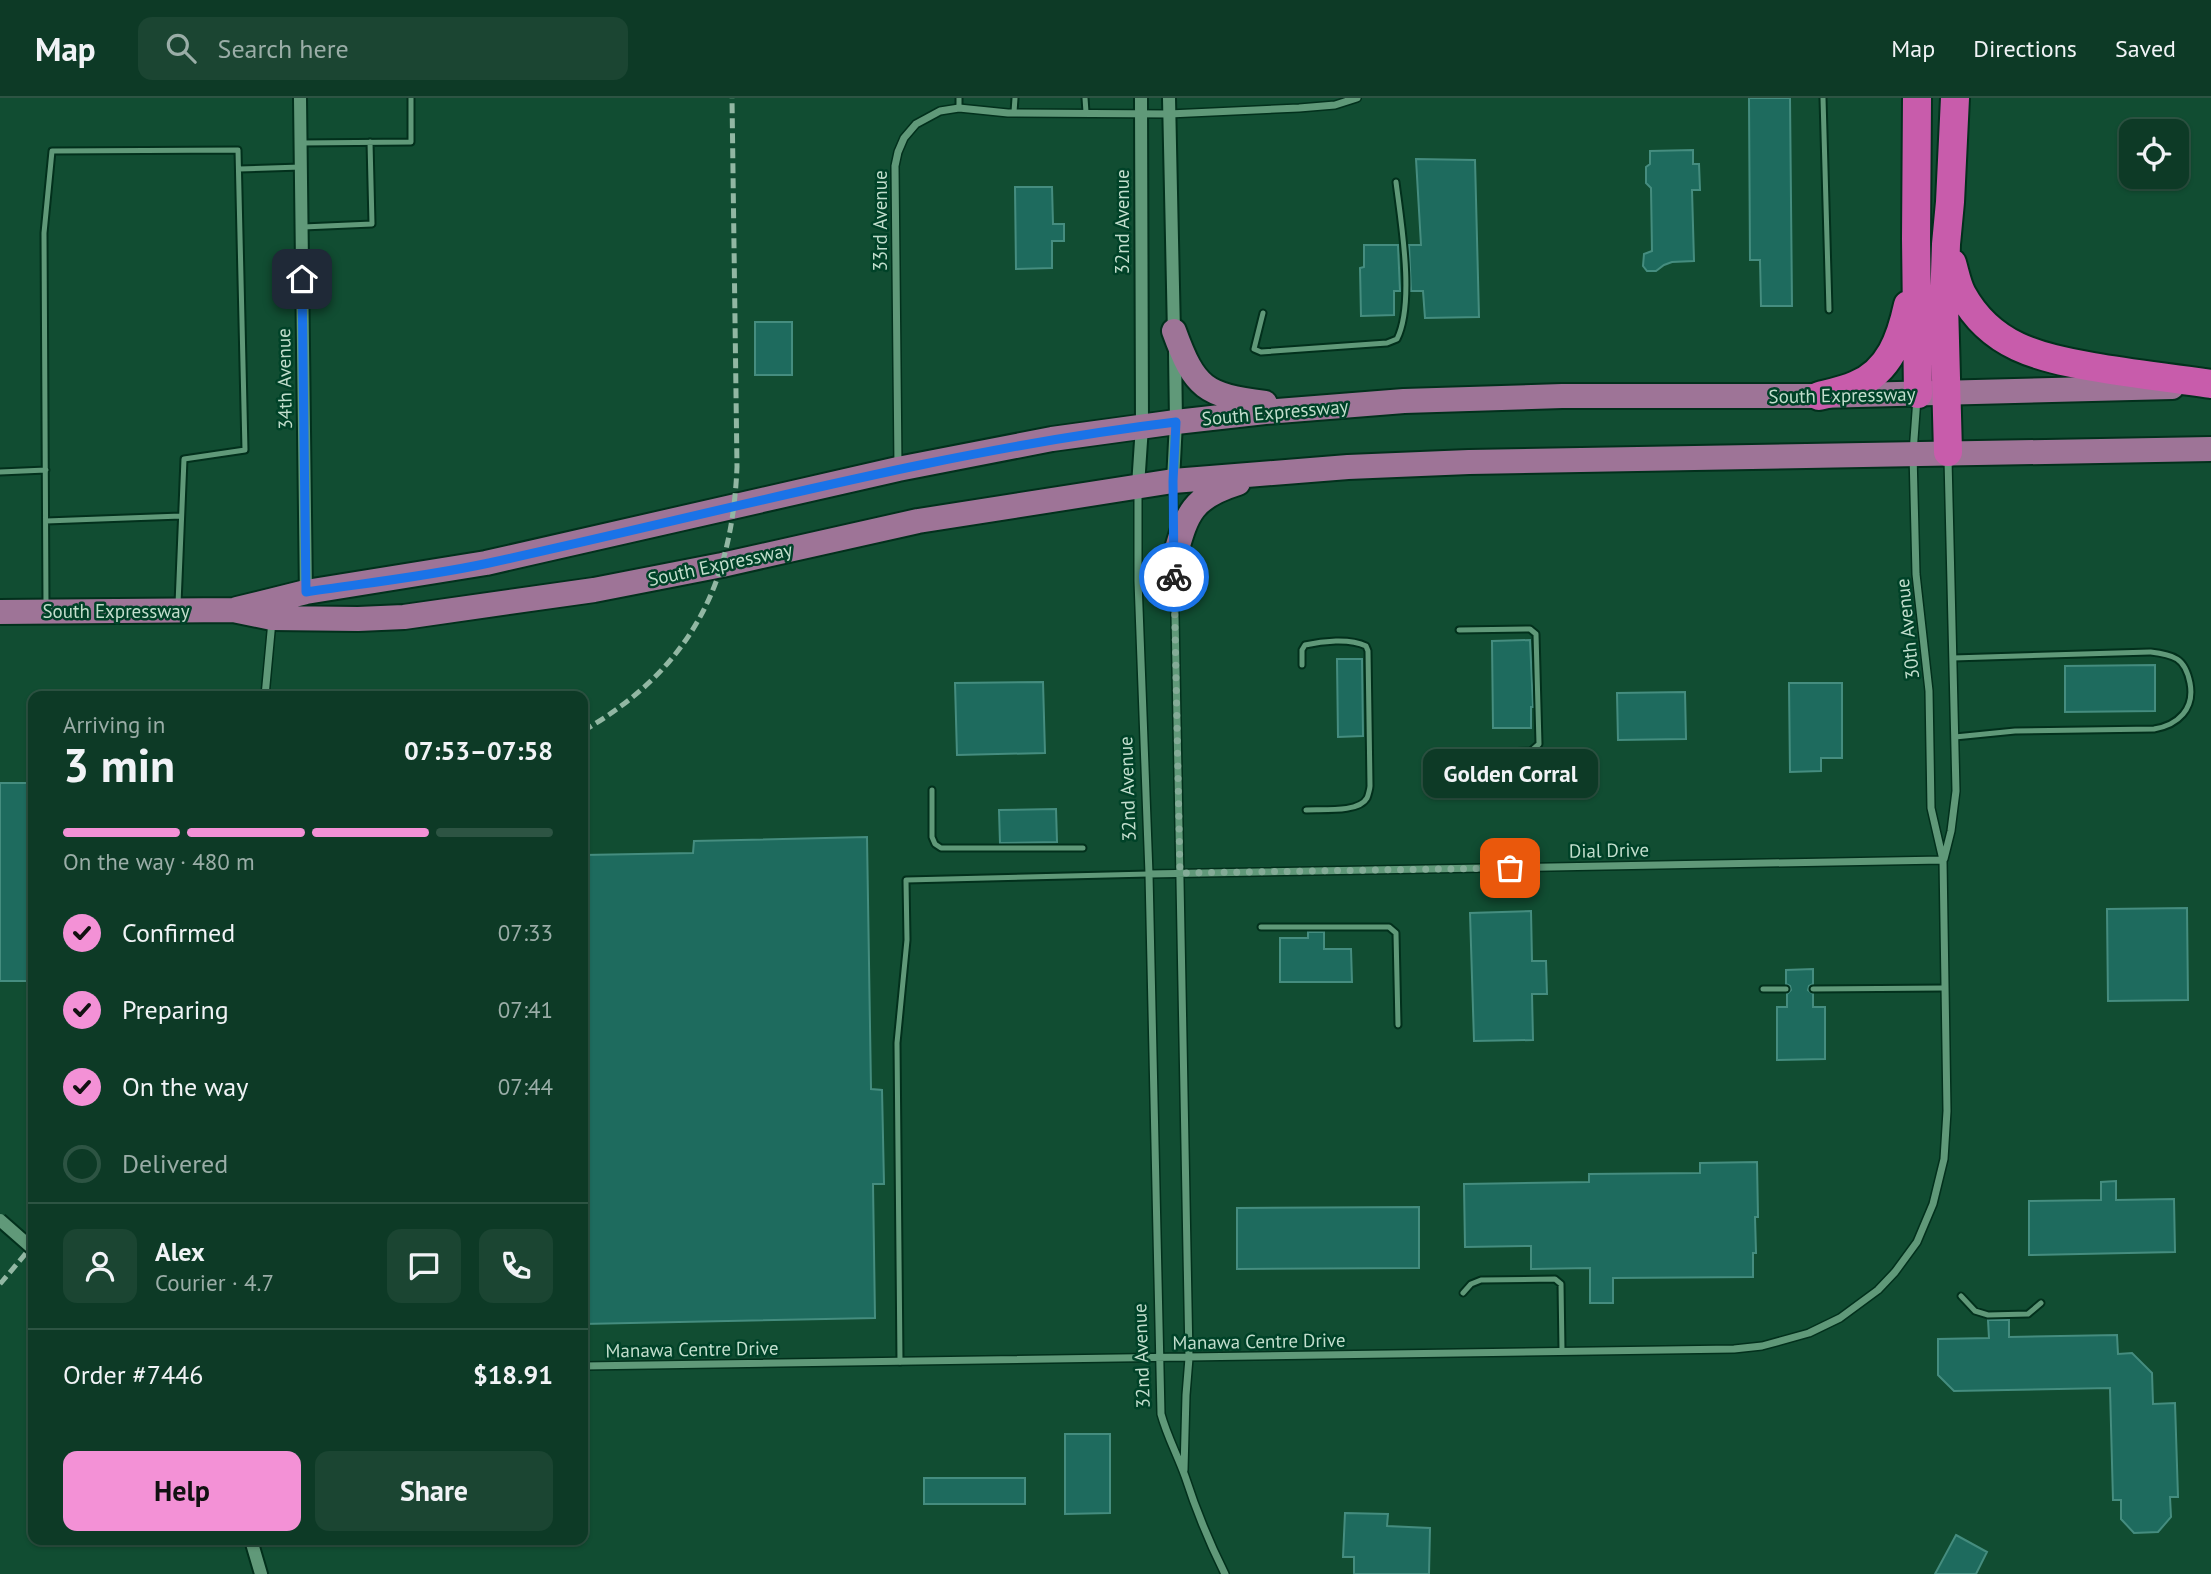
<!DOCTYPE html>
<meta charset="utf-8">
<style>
:root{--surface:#0d3a26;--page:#1b4532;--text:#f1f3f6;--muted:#9aada7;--line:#2d5443;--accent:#f391d6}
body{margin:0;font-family:"PT Sans",sans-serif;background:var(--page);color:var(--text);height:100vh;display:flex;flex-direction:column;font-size:26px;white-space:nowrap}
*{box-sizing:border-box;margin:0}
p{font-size:23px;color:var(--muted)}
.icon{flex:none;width:38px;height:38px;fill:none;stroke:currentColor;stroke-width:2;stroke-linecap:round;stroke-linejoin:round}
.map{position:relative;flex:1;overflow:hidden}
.panel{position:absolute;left:28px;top:593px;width:560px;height:854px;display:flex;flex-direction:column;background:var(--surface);border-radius:14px;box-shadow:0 2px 5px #0004,0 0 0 2px var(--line)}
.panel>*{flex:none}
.fabs{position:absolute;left:2119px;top:21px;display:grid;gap:14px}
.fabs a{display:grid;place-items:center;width:70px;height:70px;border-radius:14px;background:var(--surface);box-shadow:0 2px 5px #0004,0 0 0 2px var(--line);font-size:35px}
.pin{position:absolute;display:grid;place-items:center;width:60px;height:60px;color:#fff;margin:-30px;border-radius:14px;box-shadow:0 4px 10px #0006}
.courier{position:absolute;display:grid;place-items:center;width:70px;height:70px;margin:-35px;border:5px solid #1a73e8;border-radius:50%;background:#fff;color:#222;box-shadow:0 2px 9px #0007}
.bubble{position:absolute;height:49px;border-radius:14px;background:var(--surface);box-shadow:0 2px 5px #0004,0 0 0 2px var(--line);font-size:23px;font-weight:700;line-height:49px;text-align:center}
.headline em{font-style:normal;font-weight:700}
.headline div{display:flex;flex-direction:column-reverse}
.headline{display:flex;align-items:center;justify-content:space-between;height:119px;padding:0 35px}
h1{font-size:46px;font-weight:700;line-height:52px}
.bar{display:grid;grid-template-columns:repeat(4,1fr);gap:10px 7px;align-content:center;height:84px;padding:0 35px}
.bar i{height:9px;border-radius:5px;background:var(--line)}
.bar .active{background:var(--accent)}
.bar p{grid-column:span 4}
.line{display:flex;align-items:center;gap:18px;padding:0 35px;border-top:2px solid var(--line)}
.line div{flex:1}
.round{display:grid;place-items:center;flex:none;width:74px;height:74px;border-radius:14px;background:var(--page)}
ol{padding:0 35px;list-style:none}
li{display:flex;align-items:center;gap:21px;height:77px}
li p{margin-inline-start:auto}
li .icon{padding:7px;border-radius:50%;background:var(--accent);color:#111;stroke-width:4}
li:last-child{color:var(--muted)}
li i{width:38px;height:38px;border:4px solid var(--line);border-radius:50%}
.cta{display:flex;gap:14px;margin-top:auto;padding:14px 35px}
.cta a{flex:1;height:80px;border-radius:14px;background:var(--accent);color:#111;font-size:28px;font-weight:700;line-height:80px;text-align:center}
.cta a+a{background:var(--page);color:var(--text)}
header{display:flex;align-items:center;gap:42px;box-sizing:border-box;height:98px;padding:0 35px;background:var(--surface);border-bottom:2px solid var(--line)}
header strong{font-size:33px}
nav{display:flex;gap:38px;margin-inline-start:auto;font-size:24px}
.search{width:490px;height:63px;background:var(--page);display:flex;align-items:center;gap:18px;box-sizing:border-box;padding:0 24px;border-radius:14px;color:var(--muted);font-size:26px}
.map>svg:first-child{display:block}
.building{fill:#1e6b5e;stroke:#458d7f;stroke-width:2}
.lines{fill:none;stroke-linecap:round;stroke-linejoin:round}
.service-casing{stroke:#02301c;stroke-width:9}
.minor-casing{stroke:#02301c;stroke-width:10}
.tertiary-casing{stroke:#02301c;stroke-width:16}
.primary-casing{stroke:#02301c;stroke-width:28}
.motorway-casing{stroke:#02301c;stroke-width:32}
.service{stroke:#609979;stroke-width:5}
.minor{stroke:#609979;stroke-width:7}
.tertiary{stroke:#609979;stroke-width:12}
.primary{stroke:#9e7497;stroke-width:24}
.motorway{stroke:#c85cab;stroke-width:28}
.rail{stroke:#92b7a3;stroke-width:5;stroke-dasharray:10 5;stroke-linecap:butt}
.tertiary-bridge-casing{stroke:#02301c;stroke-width:16;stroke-linecap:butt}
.tertiary-bridge{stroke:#609979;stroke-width:12}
.done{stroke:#84ab97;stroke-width:7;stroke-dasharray:0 12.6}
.route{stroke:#1a73e8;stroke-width:9}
.labels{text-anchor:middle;stroke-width:5;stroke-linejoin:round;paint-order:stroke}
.street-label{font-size:19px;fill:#c2decd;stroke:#004228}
</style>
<header>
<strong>Map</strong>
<div class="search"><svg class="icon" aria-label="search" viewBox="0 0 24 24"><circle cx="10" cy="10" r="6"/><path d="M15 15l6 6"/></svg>Search here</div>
<nav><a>Map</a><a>Directions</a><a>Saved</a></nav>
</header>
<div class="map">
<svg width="2211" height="1476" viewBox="0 0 2211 1476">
<rect width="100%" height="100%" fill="#114d32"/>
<path class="building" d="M1749 0H1790L1792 208H1761L1760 162H1750Z
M1693 52V66H1699L1700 92H1692L1694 163 1672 164 1664 167 1656 173H1647L1643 168 1644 156 1652 153 1651 90 1646 85V69L1650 66V53Z
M1416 61 1475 62 1479 219 1425 220 1423 193H1411L1409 147H1421Z
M1015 89H1052L1053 126H1064V143H1052V170L1016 171Z
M1364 147H1398L1400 193H1394V217L1361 218 1360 170 1364 169Z
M755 224H792V277H755Z
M1530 542 1533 609H1531V630H1493L1492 543Z
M1337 561H1362L1363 638 1338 639Z
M2155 567V613L2065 614V568Z
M1043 584 1045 655 957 657 955 585Z
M1789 585H1842V660H1821V673L1790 674Z
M1685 594 1686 641 1618 642 1617 595Z
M0 685H33V883H0Z
M1056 711 1057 744 1000 745 999 712Z
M867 739 871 991 882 992 884 1086H873L875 1220 583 1226 584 757 693 755 694 743Z
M2187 810 2188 902 2108 903 2107 811Z
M1531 813 1532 863H1546L1547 896H1532L1533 942 1474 943 1470 815Z
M1308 834H1324V851H1351L1352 884H1280V840H1308Z
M1813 871V886L1809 888 1808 892 1813 896V909H1825V961L1777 962V909H1787V896L1791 892 1790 888 1786 886V872Z
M1757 1064 1758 1119H1755L1756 1155H1753V1179L1613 1180V1205H1590V1170L1531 1171V1148L1465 1149 1464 1086 1589 1084V1076L1700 1075V1065Z
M2116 1083V1102L2174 1101 2175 1154 2029 1157V1103L2101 1102V1084Z
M1419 1109V1170L1237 1171V1110Z
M1988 1222H2009V1239L2117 1237 2118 1256 2132 1255 2152 1275 2153 1306 2175 1305 2178 1399H2170L2171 1419 2158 1434 2134 1435 2121 1421V1402H2113L2110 1290 1954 1293 1938 1277V1241L1989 1240Z
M1065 1336H1110V1415L1065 1416Z
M924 1380H1025V1406H924Z
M1345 1415 1388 1416 1387 1428 1430 1430 1429 1476H1354V1459H1343Z
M1956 1437 1987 1454 1976 1476H1935Z"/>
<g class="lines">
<defs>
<path id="service" d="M959 0V10
M1085 0 1086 14
M1823 0 1829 212
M1014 14 1015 0
M301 45 411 44V0
M239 71 301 69
M303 129 372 126 370 44
M1263 215 1254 251 1261 254 1387 245 1397 241C1415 205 1401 124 1396 84
M0 374 46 372
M46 423 181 418
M46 507 44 135 52 53 238 52 245 352 184 361 178 506
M1459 532 1530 531 1536 536 1539 646 1531 653 1461 655
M1953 560 2150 554C2159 555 2169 556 2177 561 2185 566 2188 575 2190 585 2195 611 2178 627 2154 631L2015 633 1955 639
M1302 567V552L1305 547C1322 543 1350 540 1366 548L1368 553 1370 688C1370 690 1368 698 1367 700 1359 715 1321 711 1306 712
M932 692V739L935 746 941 750H1083
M1261 829H1389L1396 835 1398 927
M1763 891H1786
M1813 891 1945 890
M1463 1195 1471 1186 1481 1182 1555 1181 1561 1186 1562 1252
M1961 1198 1975 1213 1988 1217 2028 1216 2041 1205
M900 1264 897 945 907 842 906 782 1149 776"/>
<path id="minor" d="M898 368 895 68 898 54 904 40 916 26 940 13 959 10 1008 15 1169 16 1299 10 1335 7 1357 0
M1173 387 1174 431
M1138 394V483L1149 776 1161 1316C1167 1338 1177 1356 1185 1378 1196 1412 1209 1444 1225 1476
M1174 464 1189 1260 1186 1297 1184 1372
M265 598 272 523
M1944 761 1951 733 1956 693 1948 361
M1149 776 1943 762
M583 1268 1734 1251 1762 1248 1809 1235 1840 1220 1878 1192 1895 1174 1917 1144 1933 1106 1944 1061 1947 1013 1943 762 1931 710 1929 593 1916 476 1913 355 1917 300"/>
<path id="tertiary" d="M300 0 306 499
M1169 0 1174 236
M1173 383 1176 324 1175 254
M1138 388 1142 328 1141 0
M251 1442 261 1476"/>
<path id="primary" d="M1174 233C1195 291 1205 297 1265 305
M1174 461C1187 416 1190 400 1238 385
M237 511 306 494 486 465 898 371 1052 341 1176 324 1265 314 1404 303 1562 298H1819L2172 289
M0 514 233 512 272 520 358 521 404 519 594 492 722 467 918 423 1173 383 1348 369 1469 364 2211 351"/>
<path id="motorway" d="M1917 0 1916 141 1918 296
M1952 165C1955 175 1957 187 1962 196 1991 249 2038 259 2093 269 2132 276 2172 280 2211 286
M1819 298C1831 295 1845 292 1856 287 1890 273 1901 239 1908 207
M1948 354 1944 206 1946 146 1950 104 1955 0"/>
</defs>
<use href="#service" class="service-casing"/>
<use href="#minor" class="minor-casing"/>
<use href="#tertiary" class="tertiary-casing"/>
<use href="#primary" class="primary-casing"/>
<use href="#motorway" class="motorway-casing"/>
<use href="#service" class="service"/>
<use href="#minor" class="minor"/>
<use href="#tertiary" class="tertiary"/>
<use href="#primary" class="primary"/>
<use href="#motorway" class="motorway"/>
<path class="rail" d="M583 633C688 572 732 490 737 369L732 0
M0 1186 33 1147"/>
<defs>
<path id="tertiary-bridge" d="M0 1122 33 1151"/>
</defs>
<use href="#tertiary-bridge" class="tertiary-bridge-casing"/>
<use href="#tertiary-bridge" class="tertiary-bridge"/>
</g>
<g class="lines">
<path class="done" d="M1174 479 1180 775 1510 770"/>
<path class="route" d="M302 181 306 494C367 485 429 478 489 465 718 415 943 352 1176 324L1173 383 1174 479"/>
</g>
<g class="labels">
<g class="street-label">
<text transform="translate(880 123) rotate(-90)" y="7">33rd Avenue</text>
<text transform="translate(1122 124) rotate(-90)" y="7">32nd Avenue</text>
<text transform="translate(284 281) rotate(-91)" y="7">34th Avenue</text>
<text transform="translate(1842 297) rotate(-1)" y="7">South Expressway</text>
<text transform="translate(1275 314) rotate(-5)" y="7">South Expressway</text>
<text transform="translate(720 466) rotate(-12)" y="7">South Expressway</text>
<text x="116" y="520">South Expressway</text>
<text transform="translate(1907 531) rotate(-96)" y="7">30th Avenue</text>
<text transform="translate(1127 691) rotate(-92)" y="7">32nd Avenue</text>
<text transform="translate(1609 752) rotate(-1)" y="7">Dial Drive</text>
<text transform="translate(1259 1243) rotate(-1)" y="7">Manawa Centre Drive</text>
<text transform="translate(692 1251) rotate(-1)" y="7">Manawa Centre Drive</text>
<text transform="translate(1141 1258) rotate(-92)" y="7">32nd Avenue</text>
</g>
</g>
</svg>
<div class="fabs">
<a><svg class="icon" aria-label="locate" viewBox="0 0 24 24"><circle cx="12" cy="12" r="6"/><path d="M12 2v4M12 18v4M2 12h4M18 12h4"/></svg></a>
</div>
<div class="pin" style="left:1510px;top:770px;background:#ea580c"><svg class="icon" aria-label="bag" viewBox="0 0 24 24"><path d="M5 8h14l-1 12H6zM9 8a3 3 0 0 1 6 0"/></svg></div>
<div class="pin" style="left:302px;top:181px;background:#1f2937"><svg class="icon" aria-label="home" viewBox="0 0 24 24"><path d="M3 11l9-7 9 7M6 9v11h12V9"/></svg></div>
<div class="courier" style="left:1174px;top:479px"><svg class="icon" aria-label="bike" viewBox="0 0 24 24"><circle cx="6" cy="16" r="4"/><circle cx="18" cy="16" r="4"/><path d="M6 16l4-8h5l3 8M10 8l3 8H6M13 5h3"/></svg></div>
<div class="bubble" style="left:1423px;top:651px;width:175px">Golden Corral</div>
<section class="panel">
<div class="headline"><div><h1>3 min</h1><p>Arriving in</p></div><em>07:53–07:58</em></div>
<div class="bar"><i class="active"></i><i class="active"></i><i class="active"></i><i></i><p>On the way · 480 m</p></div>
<ol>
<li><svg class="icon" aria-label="check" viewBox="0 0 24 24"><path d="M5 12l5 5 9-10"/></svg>Confirmed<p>07:33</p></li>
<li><svg class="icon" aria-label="check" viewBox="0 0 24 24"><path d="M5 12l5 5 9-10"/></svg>Preparing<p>07:41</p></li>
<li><svg class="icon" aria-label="check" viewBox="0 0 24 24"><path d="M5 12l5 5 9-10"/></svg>On the way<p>07:44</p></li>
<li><i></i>Delivered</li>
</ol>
<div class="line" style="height:126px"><a class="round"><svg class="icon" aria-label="person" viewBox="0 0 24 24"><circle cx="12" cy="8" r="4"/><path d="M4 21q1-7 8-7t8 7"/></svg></a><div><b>Alex</b><p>Courier · 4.7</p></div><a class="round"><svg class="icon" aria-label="chat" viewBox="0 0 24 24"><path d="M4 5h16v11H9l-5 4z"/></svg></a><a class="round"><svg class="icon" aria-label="phone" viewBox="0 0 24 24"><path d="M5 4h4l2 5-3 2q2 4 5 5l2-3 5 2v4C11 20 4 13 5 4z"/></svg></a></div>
<div class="line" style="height:91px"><div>Order #7446</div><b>$18.91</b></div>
<div class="cta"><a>Help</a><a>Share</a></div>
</section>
</div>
